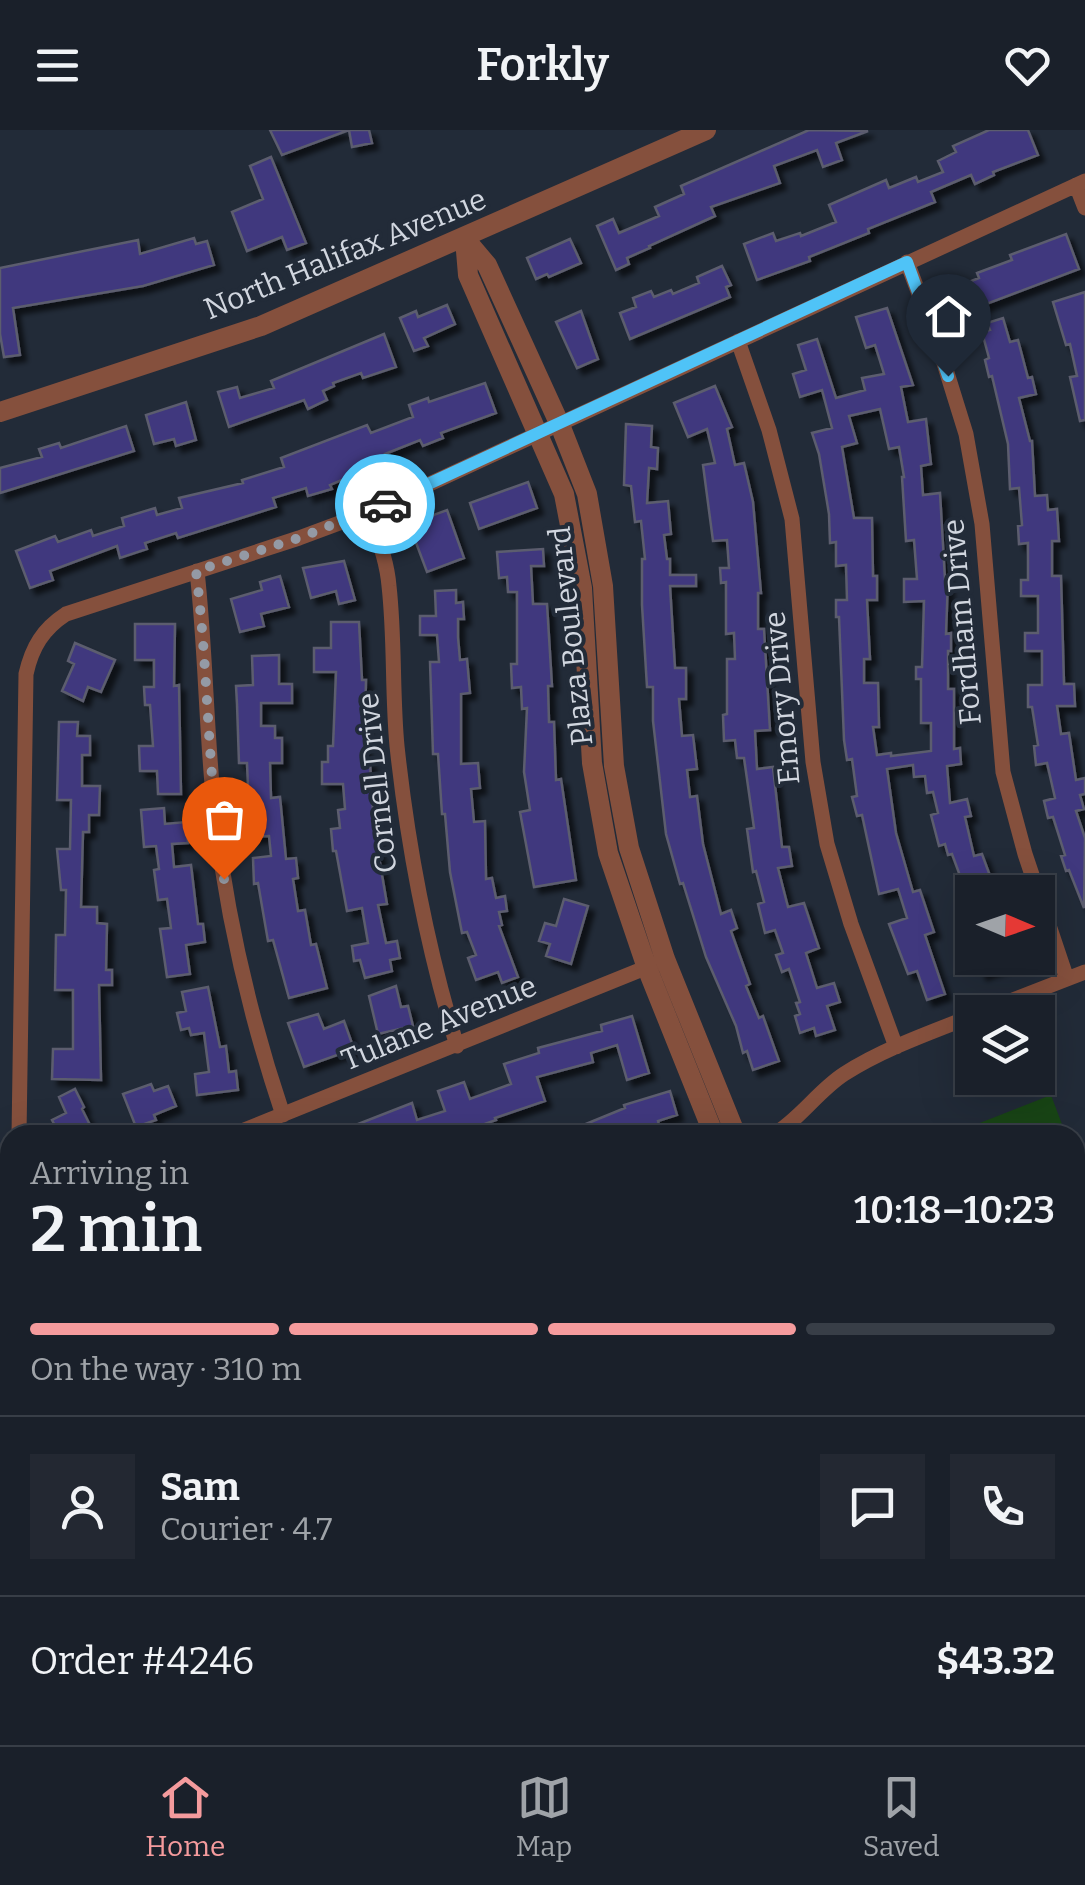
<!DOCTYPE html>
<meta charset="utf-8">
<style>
:root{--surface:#1a202a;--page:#232832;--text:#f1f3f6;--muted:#9fa3a8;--line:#383e47;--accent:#f59b9d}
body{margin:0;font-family:Bitter,serif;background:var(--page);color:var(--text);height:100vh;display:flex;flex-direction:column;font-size:38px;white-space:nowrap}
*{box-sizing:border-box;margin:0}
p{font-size:32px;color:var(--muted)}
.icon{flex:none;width:55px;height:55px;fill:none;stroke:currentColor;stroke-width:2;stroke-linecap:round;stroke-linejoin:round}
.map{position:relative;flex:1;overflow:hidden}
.panel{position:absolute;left:0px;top:995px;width:1085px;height:620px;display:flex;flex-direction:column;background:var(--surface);border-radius:30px 30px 0 0;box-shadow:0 10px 40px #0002,0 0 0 2px var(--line)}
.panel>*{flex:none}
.needle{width:65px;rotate:92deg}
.tools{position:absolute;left:955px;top:745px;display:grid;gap:20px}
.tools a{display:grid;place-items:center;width:100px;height:100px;border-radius:0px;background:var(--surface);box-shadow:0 10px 40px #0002,0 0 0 2px var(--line);font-size:50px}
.pin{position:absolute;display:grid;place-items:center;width:85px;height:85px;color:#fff;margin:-102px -42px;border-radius:50% 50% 50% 0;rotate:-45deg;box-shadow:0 0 10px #0007}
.pin .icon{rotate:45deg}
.courier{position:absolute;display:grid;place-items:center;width:100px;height:100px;margin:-50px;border:8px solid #4fc3f7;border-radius:50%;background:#fff;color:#222;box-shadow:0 2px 12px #0007}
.summary em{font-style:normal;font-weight:600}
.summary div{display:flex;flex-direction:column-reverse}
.summary{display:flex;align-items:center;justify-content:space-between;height:170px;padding:0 30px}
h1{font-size:65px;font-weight:600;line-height:75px}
.bar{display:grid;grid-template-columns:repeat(4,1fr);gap:15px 10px;align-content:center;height:120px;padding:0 30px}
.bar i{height:12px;border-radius:8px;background:var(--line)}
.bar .current{background:var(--accent)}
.bar p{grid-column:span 4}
.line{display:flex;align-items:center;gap:25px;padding:0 30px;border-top:2px solid var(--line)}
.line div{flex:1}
.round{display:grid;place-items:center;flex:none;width:105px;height:105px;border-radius:0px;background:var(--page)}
header{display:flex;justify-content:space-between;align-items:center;height:130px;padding:0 30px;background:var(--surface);font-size:45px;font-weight:600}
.tab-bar{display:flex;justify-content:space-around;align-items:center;height:140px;border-top:2px solid var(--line);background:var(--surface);font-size:28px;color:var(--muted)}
.tab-bar a{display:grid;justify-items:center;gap:5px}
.tab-bar .current{color:var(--accent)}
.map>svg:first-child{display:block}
.pitch{fill:#194616}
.building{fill:#3f397e;stroke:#5c5d6e;stroke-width:2.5;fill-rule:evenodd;filter:url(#shadow)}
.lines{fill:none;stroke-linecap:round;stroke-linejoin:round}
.minor{stroke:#85503d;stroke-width:15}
.tertiary{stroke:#85503d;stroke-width:20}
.done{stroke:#949aa5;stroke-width:10;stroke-dasharray:0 18}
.route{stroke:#4fc3f7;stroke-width:12}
.labels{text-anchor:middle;stroke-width:8;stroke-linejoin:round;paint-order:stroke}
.street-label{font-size:30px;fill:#d1d6df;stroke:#222b38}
</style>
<header><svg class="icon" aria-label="menu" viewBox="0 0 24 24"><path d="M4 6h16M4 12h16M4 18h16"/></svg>Forkly<svg class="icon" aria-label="heart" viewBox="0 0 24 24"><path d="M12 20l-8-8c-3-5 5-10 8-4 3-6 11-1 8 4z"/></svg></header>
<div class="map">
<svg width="1085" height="1615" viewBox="0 0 1085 1615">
<defs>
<filter id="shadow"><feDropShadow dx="6" dy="6" stdDeviation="2.5" flood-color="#0009"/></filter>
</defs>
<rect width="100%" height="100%" fill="#222b38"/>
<path class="pitch" d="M1051 965 1066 1005H949Z
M1075 1028 1085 1054V1096L1075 1100Z"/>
<path class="building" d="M270 0H369L372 13 352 17 349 0 282 25Z
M809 0 868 1 836 13 842 30 823 37 817 20 774 36 780 53 711 77 715 86 649 116 650 118 627 128 629 134 616 140 597 96 613 89 619 103 659 86 655 77 684 64 681 56Z
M989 0H1028L1038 25 993 42 994 45 975 54 971 45 931 62 935 72 868 99 869 103 809 127 810 131 757 150 744 114 773 103 776 111 800 103 801 106 836 92 829 75 886 50 889 58 916 47 918 52 943 42 938 31 956 22 953 16Z
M271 27 306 113 287 120 282 107 247 121 232 82 263 69 250 36Z
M1066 104 1079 139 960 184 951 159 979 148 977 143 1012 130 1010 125Z
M194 108 196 114 207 111 214 135 143 156 13 178 20 225 4 227 0 204V138L138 110 140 124Z
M570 109 581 133 549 147 547 144 536 149 527 128Z
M722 136 731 155 726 157 730 167 630 209 620 183 636 177 633 168 651 161 654 167 671 160 673 164 699 153 697 147Z
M1085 162V290L1080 291 1070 247 1077 246 1070 214 1066 215 1053 172Z
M447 175 455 194 424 208 428 216 414 221 400 188 416 181 418 187Z
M887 178 913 255 901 257 908 292 926 289 931 334 921 336 923 365 940 363 945 449H948L946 504 951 503V521H948V559H954V619L960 618 961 634 947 636 950 673 967 669 971 686 965 687 974 726 982 724 996 762H966L952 724 948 725 945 714 939 716 931 685 938 683 933 662 927 663 925 646 914 647 913 635 887 639 896 703 913 762 920 760 934 802 925 805 945 864 927 870 917 841 908 844 889 794 907 788 898 759 879 764 862 685 857 686 852 667 857 666 852 629 847 630 844 610 839 487H836V470H847L846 435 836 436V412L830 413 829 384 819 324 812 303 832 298 822 260 800 267 793 244 806 240 798 215 817 209 836 268 865 260 862 248 884 244 875 215 866 218 856 187ZM880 279 889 319 899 317 904 347H902L906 411 914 410 917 449H904V472L924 471 922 537H916V549H921V593H931V621L891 626V623L877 625 873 597H879L878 553H864V529H870L867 470H877V446H873L872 388H854L842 317 857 313 849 286Z
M581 181 598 229 577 238 556 192Z
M1003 188 1010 212 1018 210 1028 248 1032 247 1036 264 1019 268 1030 311H1032L1035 366 1047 365 1048 380 1057 379 1059 411H1052V446H1061L1064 554H1074L1075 576H1057L1061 604 1069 603 1076 650 1085 648V664L1080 665 1084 679 1076 681 1085 708 1084 778 1069 740 1066 741 1061 726 1065 725 1053 687 1048 688 1044 671 1055 668 1047 633 1036 635 1034 616 1038 615 1032 577H1028V555H1042V521H1025V503H1038V466H1021V450H1028V413L1019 414 1018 396 1022 395 1019 358 1010 359 1008 314 992 246 989 247 985 230 989 228 982 202 990 200 987 193Z
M384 204 396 237 363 248 361 243 333 253 334 256 323 261 327 270 308 279 304 270 229 297 218 262 237 257 240 268 274 258 271 251Z
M485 253 496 283 441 303 443 308 423 316 420 310 385 324 388 330 330 355 332 359 308 366 306 358 273 368 276 377 178 408 176 403 145 413 147 419 120 428 117 416 50 441 53 450 30 458 16 421 55 406 58 412 91 400 93 406 124 396 122 388 155 378 157 385 182 378 179 368 243 353 242 350 284 337 281 328 367 295 371 303 413 287 409 275 428 268 429 272Z
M715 256 732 297 727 299 735 335 744 333 753 372 761 463H758V499H764L770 600 755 601 757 639 773 637 782 717H789L792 736 778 738 788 777 804 773 819 818 806 823 817 858 834 853 840 872 827 876 835 900 816 906 814 898 800 903 795 886 800 884 796 873 800 872 789 839 782 842 776 825 783 823 775 800 765 803 758 774 764 772 756 741 753 742 747 699 754 698 744 628H737L735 610 724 611 723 585 727 584V529H735L734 503 726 504V452L721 453 720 438H729L727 410 713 411 703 335 715 333 707 299 688 307 674 273Z
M186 272 196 310 176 316 174 309 154 314 146 285Z
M626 294 652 296 651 317 658 318 657 339 649 338 647 373 668 371 671 404 664 405 667 429H670V445H696V456H670L675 538H686V569H679L682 606 693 605 697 639 687 640 690 667 697 666 703 714 721 784 731 780 737 798 731 801 750 854 746 856 759 888 763 886 779 931 753 940 747 921 743 923 736 896 706 827 683 753 680 754 666 704 653 591V557H647L642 475V429H645L641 391 635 392 631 356 624 355Z
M126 296 134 321 0 363V338L42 327 39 319 59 313 61 318Z
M528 352 537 378 479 399 470 373Z
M447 380 464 428 427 442 409 394Z
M543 419 544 436H531L533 474H547L552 556H548L549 592H554L556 650 561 649 576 750 534 757 520 682 530 680 524 642 527 578 522 579 521 557 512 558 511 534H517V462H508L507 447 499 448 497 422Z
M344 431 355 470 339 474 336 461 311 468 303 438Z
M280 446 289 477 261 484 264 496 240 502 231 469 262 460 260 452Z
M456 460V473L463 472 464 489H458V507L460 530 467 529 470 563 461 564V634L478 633 480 658 471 659 474 692 485 691 486 749 492 748 496 768 505 766 507 781 499 782 502 795 499 796 518 847 502 853 498 842 476 850 468 828 476 825 467 802 462 803 450 742 445 684H442L438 624H433L430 532H439L437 505H420V486H436L435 461Z
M331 492H359L362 550H366L364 633 370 632 374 698 387 774 378 775 386 813 397 811 400 828 390 830 392 841 365 848 360 830 354 831 352 816 368 813 362 778 347 781 336 721H333L331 699 340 698 338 680 345 679 343 654H322V632H328V616H333L336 542H314V518H331Z
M135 494H175L174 556 179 555 181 664H158L157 641H140L139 616H153L150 575H145L144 557H154V530H135Z
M75 513 115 530 101 562 88 557 83 571 62 561 74 534 68 531Z
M279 525V554H292V573H261V596H275V608H282V633H270L271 668 280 667 286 729 296 728 298 748 293 749 298 781 305 780 311 815 316 814 327 858 289 868 273 810 268 811 258 753 254 754 253 728 271 726 269 706 250 707 247 633H239L237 574 236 556 253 555 252 526Z
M59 592H78L77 606H90V625H82V656H100L99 685H89V702H83L81 777H97V793L107 794 106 840H112V855H99L101 950 52 949 53 919H73V860H55L56 805H65L66 760H61L57 719H70L71 670H57Z
M164 678 165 694 186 692 188 713 172 714 174 737 191 735 198 794H203L205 812 186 815 190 844 167 847 160 799 171 798 167 769 158 770 154 740 159 739 156 716 144 717 141 680Z
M564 769 588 776 571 834 546 826 550 814 539 811 545 793 556 796Z
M976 828H1022V829L981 844Z
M396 856 401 877 408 876 413 896 378 904 369 866Z
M208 857 220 917 226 916 229 942 236 941 238 960 197 965 195 944 209 942 204 903 191 905 189 898 181 900 177 883 186 881 182 862Z
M318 884 324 899 344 891 354 919 304 937 288 893Z
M632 886 649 943 627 950 617 915 591 923 593 932 537 947 545 971 495 988 496 990 454 1005H361L358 994 412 973 417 990 445 981 438 961 464 952 470 969 511 954 504 934 539 923 538 918 602 901 601 895Z
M151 954 154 961 168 956 176 976 154 985 156 990 136 997 123 964Z
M75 959 84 977 82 979 95 1005H60L52 990 66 983 59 967Z
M670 961 677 985 658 991 662 1005H559L625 978 624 975Z"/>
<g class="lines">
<path class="minor" d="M1076 55 1085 78
M907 132 939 217 966 304 982 394 1003 642 1025 724 1067 849
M738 211 769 300 792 389 813 632 827 714 851 794 896 917
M369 382C377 406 387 430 389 456 395 509 392 563 397 616 408 719 427 817 457 916
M197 441C206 522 206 605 215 686 227 788 250 887 283 985
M982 882 1085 842
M19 1005 26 544C32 517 43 499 66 484L299 408 369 382 1085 51
M232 1005 655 834
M773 1005C800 989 818 961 844 944 883 919 929 903 972 886
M5 1615 10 1317"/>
<path class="tertiary" d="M465 109 487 135 560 295 587 364 603 456 614 636 629 718 665 829 736 1005
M465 109 468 145 564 364 582 458 592 633 608 723 647 838 714 1005
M0 282 261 196 706 0
M945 1605 949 1615
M970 1605 974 1615"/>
</g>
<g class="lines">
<path class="done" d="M224 749C207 647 209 544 196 441L299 408 385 374"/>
<path class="route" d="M385 374 907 132 948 246"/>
</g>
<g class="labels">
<g class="street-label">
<text transform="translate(345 124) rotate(-22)" y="10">North Halifax Avenue</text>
<text transform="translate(962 492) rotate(-95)" y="10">Fordham Drive</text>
<text transform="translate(571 506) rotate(-96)" y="10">Plaza Boulevard</text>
<text transform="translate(782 568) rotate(-95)" y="10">Emory Drive</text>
<text transform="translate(377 653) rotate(-96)" y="10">Cornell Drive</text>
<text transform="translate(439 893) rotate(-22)" y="10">Tulane Avenue</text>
</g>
</g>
</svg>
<div class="tools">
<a><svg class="needle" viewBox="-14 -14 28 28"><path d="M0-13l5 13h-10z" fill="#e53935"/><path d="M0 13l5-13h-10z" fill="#9fa3a8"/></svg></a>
<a><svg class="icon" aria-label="layers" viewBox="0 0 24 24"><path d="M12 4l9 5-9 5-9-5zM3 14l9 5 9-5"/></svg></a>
</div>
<div class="pin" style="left:224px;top:749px;background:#ea580c"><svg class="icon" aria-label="bag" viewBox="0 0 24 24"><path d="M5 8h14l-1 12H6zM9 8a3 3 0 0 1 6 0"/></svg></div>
<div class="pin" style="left:948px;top:246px;background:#1f2937"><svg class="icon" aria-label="home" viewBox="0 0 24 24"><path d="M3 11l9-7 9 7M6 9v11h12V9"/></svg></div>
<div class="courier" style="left:385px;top:374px"><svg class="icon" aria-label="car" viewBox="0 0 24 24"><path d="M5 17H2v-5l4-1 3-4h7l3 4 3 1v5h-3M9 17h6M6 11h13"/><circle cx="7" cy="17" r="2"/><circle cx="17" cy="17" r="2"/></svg></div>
<section class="panel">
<div class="summary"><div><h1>2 min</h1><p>Arriving in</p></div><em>10:18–10:23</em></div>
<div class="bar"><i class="current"></i><i class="current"></i><i class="current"></i><i></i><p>On the way · 310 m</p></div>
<div class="line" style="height:180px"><a class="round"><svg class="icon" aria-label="person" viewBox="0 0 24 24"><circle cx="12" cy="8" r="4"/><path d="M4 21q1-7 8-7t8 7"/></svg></a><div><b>Sam</b><p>Courier · 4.7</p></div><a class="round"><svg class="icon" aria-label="chat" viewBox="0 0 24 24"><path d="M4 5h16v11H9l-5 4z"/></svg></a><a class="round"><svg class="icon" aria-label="phone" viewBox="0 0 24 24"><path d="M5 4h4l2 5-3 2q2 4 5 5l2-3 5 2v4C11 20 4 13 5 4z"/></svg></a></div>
<div class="line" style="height:130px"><div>Order #4246</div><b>$43.32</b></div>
</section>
</div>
<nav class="tab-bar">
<a class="current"><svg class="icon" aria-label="home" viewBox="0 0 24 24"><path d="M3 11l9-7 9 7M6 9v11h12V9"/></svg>Home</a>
<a><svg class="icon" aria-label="map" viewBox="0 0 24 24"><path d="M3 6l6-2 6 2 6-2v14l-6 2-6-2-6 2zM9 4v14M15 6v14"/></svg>Map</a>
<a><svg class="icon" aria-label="saved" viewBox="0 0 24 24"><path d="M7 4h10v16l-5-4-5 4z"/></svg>Saved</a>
</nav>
